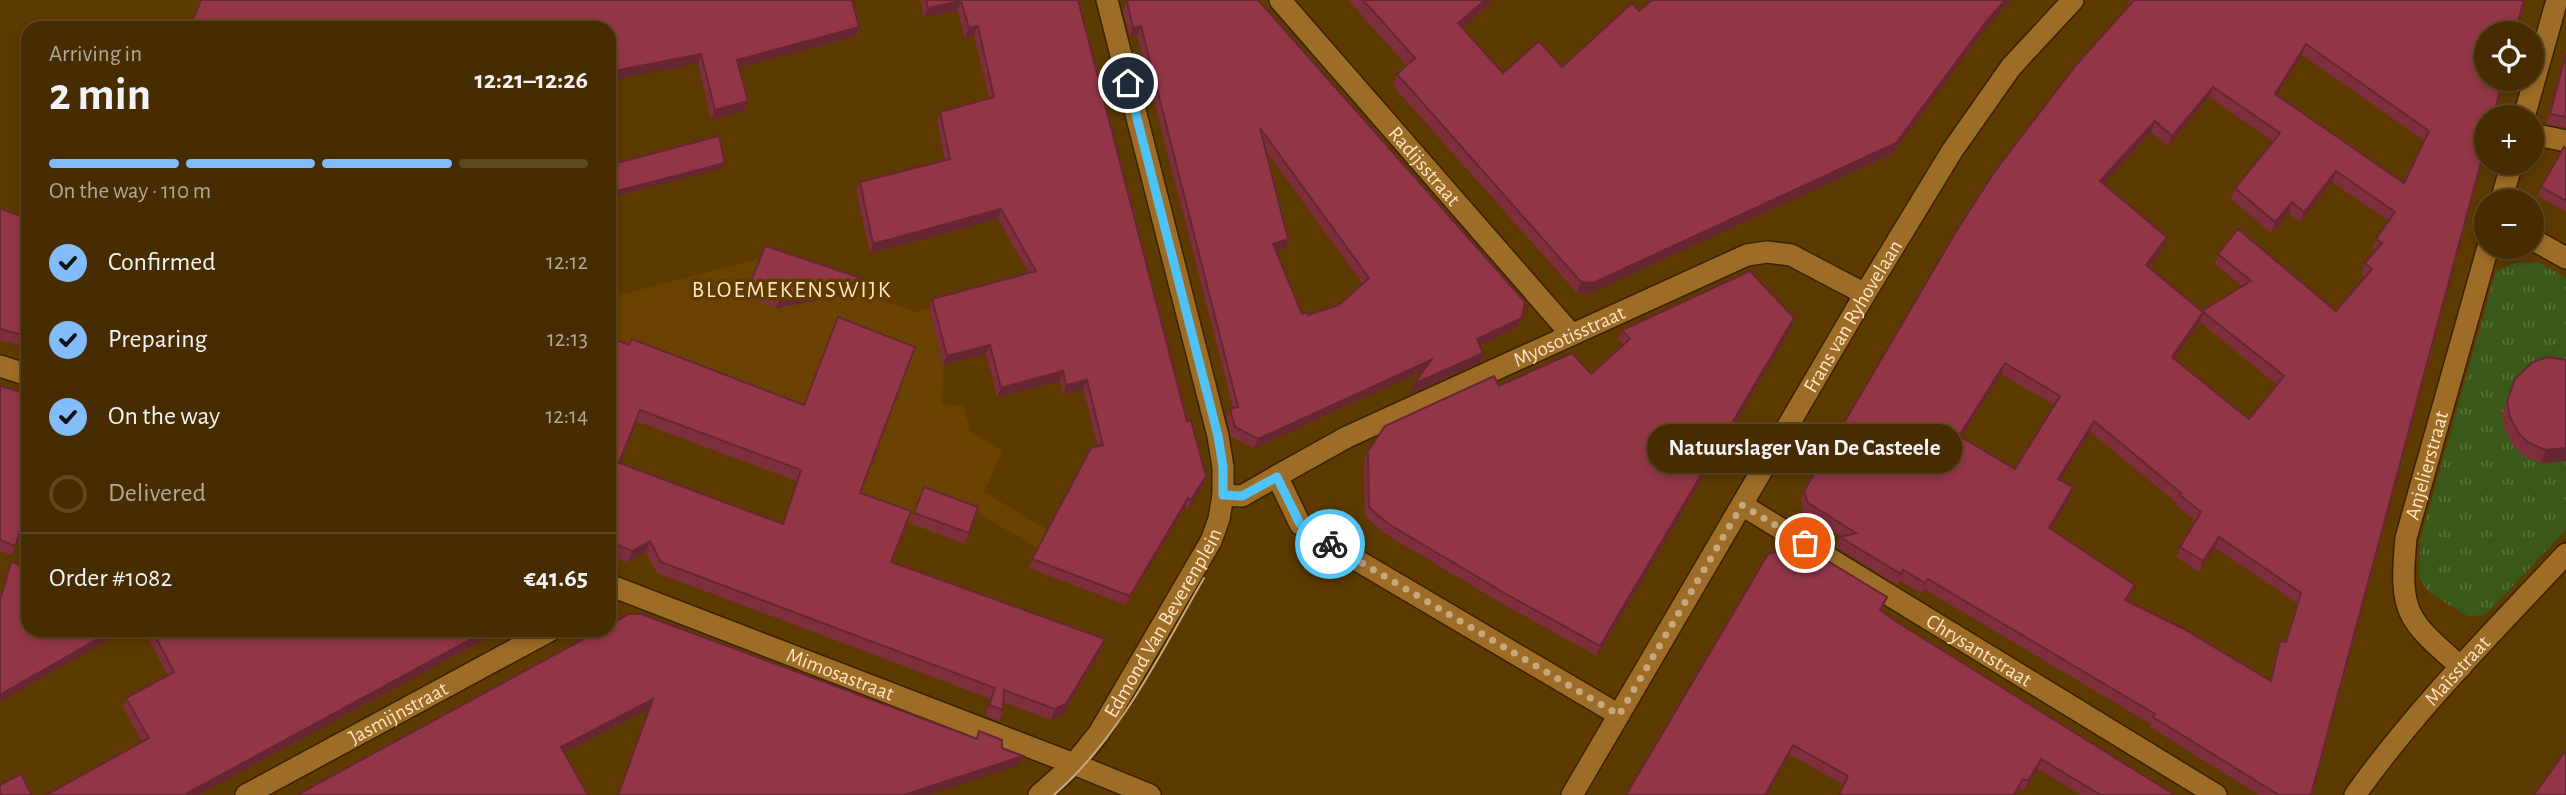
<!DOCTYPE html>
<meta charset="utf-8">
<style>
:root{--surface:#462c00;--page:#50380f;--text:#f1f3f6;--muted:#b0a799;--line:#5e4822;--accent:#83bcfb}
body{margin:0;font-family:"Alegreya Sans",sans-serif;background:var(--page);color:var(--text);height:100vh;display:flex;flex-direction:column;font-size:26px;white-space:nowrap}
*{box-sizing:border-box;margin:0}
p{font-size:23px;color:var(--muted)}
.icon{flex:none;width:38px;height:38px;fill:none;stroke:currentColor;stroke-width:2;stroke-linecap:round;stroke-linejoin:round}
.map{position:relative;flex:1;overflow:hidden}
.sheet{position:absolute;left:21px;top:21px;width:595px;height:616px;display:flex;flex-direction:column;background:var(--surface);border-radius:21px;box-shadow:0 4px 10px #0003,0 0 0 2px var(--line)}
.sheet>*{flex:none}
.buttons{position:absolute;left:2474px;top:21px;display:grid;gap:14px}
.buttons a{display:grid;place-items:center;width:70px;height:70px;border-radius:50%;background:var(--surface);box-shadow:0 4px 10px #0003,0 0 0 2px var(--line);font-size:35px}
.pin{position:absolute;display:grid;place-items:center;width:60px;height:60px;color:#fff;margin:-30px;border:4px solid #fff;border-radius:50%;box-shadow:0 2px 7px #0007}
.courier{position:absolute;display:grid;place-items:center;width:70px;height:70px;margin:-35px;border:5px solid #4fc3f7;border-radius:50%;background:#fff;color:#222;box-shadow:0 2px 9px #0007}
.bubble{position:absolute;height:49px;border-radius:24px;background:var(--surface);box-shadow:0 4px 10px #0003,0 0 0 2px var(--line);font-size:23px;font-weight:700;line-height:49px;text-align:center}
.summary em{font-style:normal;font-weight:700}
.summary div{display:flex;flex-direction:column-reverse}
.summary{display:flex;align-items:center;justify-content:space-between;height:119px;padding:0 28px}
h1{font-size:46px;font-weight:700;line-height:52px}
.bar{display:grid;grid-template-columns:repeat(4,1fr);gap:10px 7px;align-content:center;height:84px;padding:0 28px}
.bar i{height:9px;border-radius:5px;background:var(--line)}
.bar .on{background:var(--accent)}
.bar p{grid-column:span 4}
.line{display:flex;align-items:center;gap:18px;padding:0 28px;border-top:2px solid var(--line)}
.line div{flex:1}
ol{padding:0 28px;list-style:none}
li{display:flex;align-items:center;gap:21px;height:77px}
li p{margin-inline-start:auto}
li .icon{padding:7px;border-radius:50%;background:var(--accent);color:#111;stroke-width:4}
li:last-child{color:var(--muted)}
li i{width:38px;height:38px;border:4px solid var(--line);border-radius:50%}
.map>svg:first-child{display:block}
.built{fill:#6a4200}
.park{fill:url(#park-tufts)}
.lines{fill:none;stroke-linecap:round;stroke-linejoin:round}
.pedestrian-casing{stroke:#3b2300;stroke-width:24}
.minor-casing{stroke:#3b2300;stroke-width:24}
.tertiary-casing{stroke:#3b2300;stroke-width:24}
.pedestrian{stroke:#9d6d28;stroke-width:21}
.minor{stroke:#9d6d28;stroke-width:21}
.tertiary{stroke:#9d6d28;stroke-width:21}
.tram{stroke:#c6a87e;stroke-width:2}
.wall{fill:#7e2e3d;fill-rule:evenodd}
.shaded-wall{fill:#662632}
.building{fill:#923647;stroke:#662632;stroke-width:2;fill-rule:evenodd}
.done{stroke:#c6a87f;stroke-width:7;stroke-dasharray:0 12.6}
.route{stroke:#4fc3f7;stroke-width:9}
.labels{text-anchor:middle;stroke-width:7;stroke-linejoin:round;paint-order:stroke}
.street-label{font-size:21px;fill:#ffe3c3;stroke:#5d3a00}
.neighbourhood-label{font-size:23px;letter-spacing:2px;fill:#ffe3c3;stroke:#5d3a00}
</style>
<div class="map">
<svg width="2566" height="795" viewBox="0 0 2566 795">
<defs>
<pattern id="park-tufts" width="24" height="20" patternUnits="userSpaceOnUse" patternTransform="scale(1.75)"><rect width="24" height="20" fill="#395819"/><path d="M3 7l-1-3M5 7V3M7 7l1-3M15 17l-1-3M17 17v-4M19 17l1-3" fill="none" stroke="#577039"/></pattern>
</defs>
<rect width="100%" height="100%" fill="#5d3a00"/>
<path class="built" d="M761 258 915 312 929 308 943 365 942 404 963 406 971 432 1002 451 984 492 1139 584 1129 602 976 512 965 544 609 411V298Z"/>
<path class="park" d="M2538 262 2566 278V530L2485 615 2468 616 2431 594 2419 579 2420 540 2496 271 2514 263Z"/>
<g class="lines">
<defs>
<path id="pedestrian" d="M2532 134 2566 141"/>
<g id="minor">
<path d="M1107 0 1218 436 1223 467V495"/>
<path id="s1" d="M1280 0 1571 334"/>
<path d="M2524 117 2557 0"/>
<path d="M2501 201 2512 163"/>
<path d="M2532 239 2566 258"/>
<path d="M0 366 28 375"/>
<path id="s2" d="M1277 476 1347 437 1747 255 1767 252 1791 255 1865 294"/>
<path id="s3" d="M1742 505 2216 795"/>
<path id="s4" d="M609 585 1074 764"/>
<path id="s5" d="M2461 667C2406 619 2399 613 2406 538L2488 247"/>
<path id="s6" d="M246 795 551 630"/>
<path id="s7" d="M2355 795C2417 708 2493 632 2566 554"/>
</g>
<g id="tertiary">
<path d="M1074 764 1150 795"/>
<path id="s8" d="M1039 795 1074 764 1099 733 1211 541 1219 519 1223 495 1242 496 1277 476 1300 524 1343 552 1619 715"/>
<path id="s9" d="M1572 795 1865 294 1952 151 2011 67 2073 0"/>
</g>
</defs>
<use href="#pedestrian" class="pedestrian-casing"/>
<use href="#minor" class="minor-casing"/>
<use href="#tertiary" class="tertiary-casing"/>
<use href="#pedestrian" class="pedestrian"/>
<use href="#minor" class="minor"/>
<use href="#tertiary" class="tertiary"/>
<path class="tram" d="M1054 795C1121 736 1160 654 1204 578"/>
</g>
<path class="wall" d="M920 0H1078L1187 421 1206 476 1203 485 1188 509 1185 507 1126 605 1029 568 1032 559 1098 447 1083 389 1063 394 1060 381 997 397 986 354 943 365 929 308 932 299 1029 273 998 219 870 253 856 191 860 182 945 160 937 121 940 112 989 98 974 35 965 38 957 10 924 17Z
M1128 0H1258L1518 327 1480 345 1483 353 1480 362 1410 394 1423 371 1254 448 1231 437 1227 418 1230 409 1233 408 1137 35 1130 37 1123 11ZM1265 150 1363 284 1339 305 1308 315 1302 314 1276 251 1285 249Z
M1348 0H1491L1490 4 1462 28 1503 73 1562 67 1639 11 1981 34 1892 154 1588 294 1577 293 1393 86 1397 74 1407 66Z
M2130 0H2524L2311 795H2259L2150 727 2151 724 1924 589 1922 593 1900 581 1897 585 1836 547 1841 536 1804 514 1801 501 1804 491 2130 5 2128 3ZM2302 55 2425 141 2404 183 2277 95ZM2209 97 2273 141 2235 188 2231 199 2271 233 2289 213 2300 222 2332 182 2389 221 2376 239 2372 249 2375 251 2365 263 2361 274 2365 277 2336 311 2218 254 2215 264 2242 286 2202 311 2149 267 2163 248 2103 184 2151 132 2168 146ZM2200 322 2277 385 2249 419 2174 359ZM2001 374 2054 405 2015 469 1961 437ZM2090 432 2177 503 2176 506 2196 521 2180 547 2176 557 2199 572 2215 548 2297 603 2286 642 2280 641 2276 652 2270 680 2127 601 2131 595 2050 529 2070 497 2060 480Z
M859 27 856 36 739 67 748 101 744 111 711 120 698 63 609 28Z
M2566 49V128L2546 124Z
M2566 149V212L2538 196 2541 187Z
M0 209 28 218V348L0 340Z
M765 246 863 292 776 308 746 296Z
M1791 328 1597 656 1503 604 1384 533 1365 516 1364 460 1368 451 1499 386 1591 374 1624 345 1618 339 1622 330Z
M609 337 860 493 891 562 1105 639 1101 650 1062 715 1051 720 1003 702V710L999 721 985 716 991 699 657 573 646 552 628 562 609 555ZM636 421 797 481 783 524 619 463Z
M2515 379 2566 461 2541 463 2524 456 2514 447 2505 430 2502 415Z
M0 386 28 509 12 555 0 551Z
M978 507 965 544 911 523 914 513Z
M1884 607 1881 611 1900 624 2175 795H2081L2038 769 2024 791 2020 788 2016 795H1839L1844 785 1789 754 1767 795H1626Z
M144 630H502L198 795H46L142 742 123 707 126 698 168 676Z"/>
<path class="shaded-wall" d="M1485 0H1491L1490 4 1454 35 1458 23Z
M2005 0H2011L1981 34 1892 154 1588 294 1577 293 1581 282Z
M961 1 957 10 924 17 928 8Z
M978 26 974 35 965 38 969 28Z
M1141 26 1137 35 1130 37 1133 28Z
M859 27 856 36 734 69 737 60Z
M2306 44 2302 55 2271 104 2275 94Z
M701 54 698 63 609 81V72Z
M2213 87 2209 97 2168 146 2172 136Z
M748 101 744 111 711 120 715 110Z
M2155 121 2151 132 2096 192 2100 181Z
M725 163 723 168 609 198V193Z
M2336 171 2332 182 2300 222 2304 212Z
M2292 202 2289 213 2271 233 2275 222Z
M1001 209 998 219 870 253 873 244Z
M2167 237 2163 248 2142 276 2146 265Z
M1288 239 1285 249 1270 253 1273 244Z
M867 280 863 292 776 308 781 296Z
M2203 312 2200 322 2168 367 2172 357Z
M1522 318 1518 327 1473 348 1477 339Z
M1794 318 1791 328 1597 656 1600 646Z
M990 345 986 354 943 365 947 356Z
M1483 353 1480 362 1410 394 1414 384Z
M1431 360 1427 369 1254 448 1258 439Z
M2005 363 2001 374 1955 446 1959 436Z
M1063 371 1060 381 997 397 1001 388Z
M1087 380 1083 389 1063 394 1066 385Z
M2094 421 2090 432 2054 490 2058 479Z
M2566 448V461L2541 463 2546 450Z
M1206 476 1203 485 1188 509 1191 500Z
M2073 487 2070 497 2045 538 2049 528Z
M1188 498 1185 507 1126 605 1130 596Z
M2219 537 2215 548 2199 572 2203 561Z
M650 541 646 552 628 562 632 551Z
M2135 585 2131 595 2121 610 2125 600Z
M113 630H125L0 702V695Z
M488 630H502L198 795H184Z
M1105 639 1101 650 1062 715 1051 720 1055 709Z
M653 699 649 709 558 756 561 747Z
M1793 745 1789 754 1767 795H1765Z
M1023 756 1019 765 928 795H904Z
M2041 759 2038 769 2024 791 2028 781Z"/>
<path class="building" d="M201 0H852L859 27 737 60 748 101 715 110 701 54 609 72V28H190Z
M926 0H1078L1187 421 1191 420 1206 476 1191 500 1188 498 1130 596 1032 559 1091 448 1103 445 1087 380 1066 385 1063 371 1001 388 990 345 947 356 932 299 1036 271 1001 209 873 244 860 182 950 159 940 112 994 97 978 26 969 28 961 1 928 8Z
M1131 0H1258L1525 302 1522 318 1477 339 1483 353 1414 384 1431 360 1258 439 1235 427 1230 409 1238 407 1141 26 1133 28 1127 1ZM1260 128 1369 278 1339 305 1308 315 1307 312 1302 314 1273 244 1288 239Z
M1363 0H1485L1458 23 1503 73 1539 41 1562 67 1632 3 1639 11 1652 0H2005L1986 22 1896 143 1593 283 1581 282 1397 74 1415 58Z
M2134 0H2524L2515 33H2487V79H2503L2493 117H2487V140L2311 795H2279L2153 717 2155 714 1928 579 1925 583 1903 570 1901 574 1840 537 1856 533 1808 503 1804 491 1957 230 1995 171 2076 65ZM2306 44 2429 131 2404 183 2275 94ZM2213 87 2280 133 2235 188 2275 222 2292 202 2304 212 2336 171 2395 212 2376 239 2382 243 2365 263 2372 269 2336 311 2238 229 2218 254 2251 281 2202 311 2284 376 2249 419 2172 357 2203 312 2146 265 2167 237 2100 181 2155 121 2172 136ZM2005 363 2060 396 2015 469 1959 436ZM2094 421 2181 493 2180 495 2201 512 2180 547 2203 561 2219 537 2301 593 2286 642 2280 641 2271 681 2182 628 2125 600 2135 585 2049 528 2073 487 2058 479Z
M2566 53V117L2550 114Z
M719 136 725 163 609 193V165Z
M2564 147 2566 149V201L2541 187Z
M0 209 28 218V337L1 329 0 331Z
M765 246 867 280 781 296 750 284Z
M1750 271 1794 318 1600 646 1506 594 1387 523 1369 507 1368 451 1385 426 1494 376 1499 386 1572 353 1591 374 1630 339 1622 330Z
M838 317 915 347 860 493 911 511 891 562 1105 639 1066 704 1055 709 1004 690 1003 710 989 705 995 688 661 562 650 541 632 551 609 542V337L629 345 632 339 804 405ZM640 410 801 470 783 524 619 463Z
M2548 357 2566 360V448L2546 450 2529 443 2519 434 2510 417 2507 402 2515 379 2533 362Z
M0 386 28 394V509L15 546 0 540Z
M924 487 978 507 969 533 914 513Z
M1803 546 1887 597 1880 610 1900 624 2175 795H2098L2099 794 2041 759 2028 781 2023 779 2014 795H1839L1848 776 1793 745 1765 795H1626L1768 554Z
M11 562 28 567V630H113L0 695V596L1 597Z
M629 614H641L977 739 979 731 1002 740V748L1023 756 904 795H618L653 699 561 747 588 795H297L600 630H609V625Z
M152 630H488L184 795H46L149 738 126 698 174 672Z
M2566 750V795H2534Z
M21 774 32 795H0V785Z"/>
<g class="lines">
<path class="done" d="M1330 544 1619 715 1742 505 1805 543"/>
<path class="route" d="M1128 83 1218 436 1223 467V495L1242 496 1277 477 1300 524 1330 544"/>
</g>
<g class="labels">
<g class="street-label">
<text dy="7" stroke="none"><textPath href="#s1" startOffset="220">Radijsstraat</textPath></text>
<text dy="7" stroke="none"><textPath href="#s9" startOffset="555">Frans van Ryhovelaan</textPath></text>
<text dy="7" stroke="none"><textPath href="#s2" startOffset="324">Myosotisstraat</textPath></text>
<text dy="7" stroke="none"><textPath href="#s5" startOffset="226">Anjelierstraat</textPath></text>
<text dy="7" stroke="none"><textPath href="#s8" startOffset="214">Edmond Van Beverenplein</textPath></text>
<text dy="7" stroke="none"><textPath href="#s3" startOffset="278">Chrysantstraat</textPath></text>
<text dy="7" stroke="none"><textPath href="#s7" startOffset="161">Maïsstraat</textPath></text>
<text dy="7" stroke="none"><textPath href="#s4" startOffset="248">Mimosastraat</textPath></text>
<text dy="7" stroke="none"><textPath href="#s6" startOffset="173">Jasmijnstraat</textPath></text>
</g>
<g class="neighbourhood-label">
<text x="792" y="297">BLOEMEKENSWIJK</text>
</g>
</g>
</svg>
<div class="buttons">
<a><svg class="icon" aria-label="locate" viewBox="0 0 24 24"><circle cx="12" cy="12" r="6"/><path d="M12 2v4M12 18v4M2 12h4M18 12h4"/></svg></a>
<a>+</a>
<a>−</a>
</div>
<div class="pin" style="left:1805px;top:543px;background:#ea580c"><svg class="icon" aria-label="bag" viewBox="0 0 24 24"><path d="M5 8h14l-1 12H6zM9 8a3 3 0 0 1 6 0"/></svg></div>
<div class="pin" style="left:1128px;top:83px;background:#1f2937"><svg class="icon" aria-label="home" viewBox="0 0 24 24"><path d="M3 11l9-7 9 7M6 9v11h12V9"/></svg></div>
<div class="courier" style="left:1330px;top:544px"><svg class="icon" aria-label="bike" viewBox="0 0 24 24"><circle cx="6" cy="16" r="4"/><circle cx="18" cy="16" r="4"/><path d="M6 16l4-8h5l3 8M10 8l3 8H6M13 5h3"/></svg></div>
<div class="bubble" style="left:1647px;top:424px;width:315px">Natuurslager Van De Casteele</div>
<section class="sheet">
<div class="summary"><div><h1>2 min</h1><p>Arriving in</p></div><em>12:21–12:26</em></div>
<div class="bar"><i class="on"></i><i class="on"></i><i class="on"></i><i></i><p>On the way · 110 m</p></div>
<ol>
<li><svg class="icon" aria-label="check" viewBox="0 0 24 24"><path d="M5 12l5 5 9-10"/></svg>Confirmed<p>12:12</p></li>
<li><svg class="icon" aria-label="check" viewBox="0 0 24 24"><path d="M5 12l5 5 9-10"/></svg>Preparing<p>12:13</p></li>
<li><svg class="icon" aria-label="check" viewBox="0 0 24 24"><path d="M5 12l5 5 9-10"/></svg>On the way<p>12:14</p></li>
<li><i></i>Delivered</li>
</ol>
<div class="line" style="height:91px"><div>Order #1082</div><b>€41.65</b></div>
</section>
</div>
